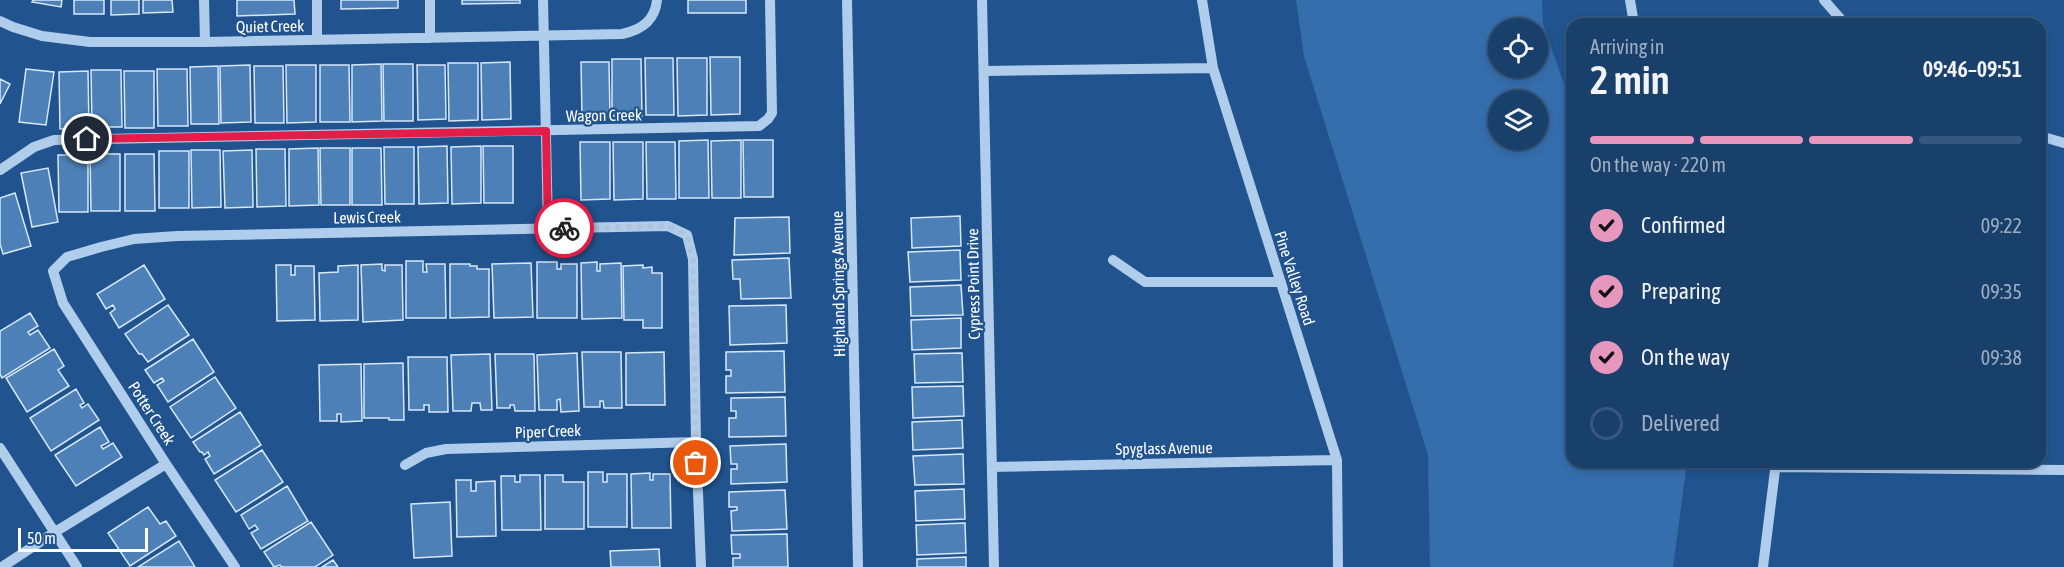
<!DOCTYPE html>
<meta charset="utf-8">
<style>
:root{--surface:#193f6b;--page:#224671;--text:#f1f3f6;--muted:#9fafc1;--line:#37587e;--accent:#e797bd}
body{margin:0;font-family:"Asap Condensed",sans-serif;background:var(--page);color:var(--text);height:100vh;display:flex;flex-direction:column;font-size:22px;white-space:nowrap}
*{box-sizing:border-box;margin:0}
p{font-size:20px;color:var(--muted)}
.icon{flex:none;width:33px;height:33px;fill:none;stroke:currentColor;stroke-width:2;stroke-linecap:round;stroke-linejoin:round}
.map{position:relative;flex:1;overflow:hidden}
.panel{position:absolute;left:1566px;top:18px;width:480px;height:450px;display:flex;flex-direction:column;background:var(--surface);border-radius:18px;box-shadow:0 3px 9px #0003,0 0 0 2px var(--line)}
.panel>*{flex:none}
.tools{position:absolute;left:1488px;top:18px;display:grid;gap:12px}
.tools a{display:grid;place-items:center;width:60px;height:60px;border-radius:50%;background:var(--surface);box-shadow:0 3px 9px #0003,0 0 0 2px var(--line);font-size:30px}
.scale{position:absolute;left:18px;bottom:15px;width:130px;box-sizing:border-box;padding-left:6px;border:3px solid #fff;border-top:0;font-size:16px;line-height:21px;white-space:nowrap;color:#fff;-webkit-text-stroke:4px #21548f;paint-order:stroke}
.pin{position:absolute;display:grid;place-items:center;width:51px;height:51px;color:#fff;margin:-26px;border:3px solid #fff;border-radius:50%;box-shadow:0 2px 6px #0007}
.courier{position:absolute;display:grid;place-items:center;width:60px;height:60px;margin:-30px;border:4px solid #e11d48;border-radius:50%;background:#fff;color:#222;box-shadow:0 2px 8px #0007}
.overview em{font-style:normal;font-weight:600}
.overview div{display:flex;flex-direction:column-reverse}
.overview{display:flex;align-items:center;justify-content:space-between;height:102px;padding:0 24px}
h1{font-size:39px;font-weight:600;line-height:45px}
.bar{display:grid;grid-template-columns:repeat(4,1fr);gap:9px 6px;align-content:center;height:72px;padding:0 24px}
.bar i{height:8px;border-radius:4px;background:var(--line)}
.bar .selected{background:var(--accent)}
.bar p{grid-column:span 4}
ol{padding:0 24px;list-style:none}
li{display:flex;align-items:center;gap:18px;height:66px}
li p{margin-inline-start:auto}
li .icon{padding:6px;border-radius:50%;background:var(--accent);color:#111;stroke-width:4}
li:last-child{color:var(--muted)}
li i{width:33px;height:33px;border:3px solid var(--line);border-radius:50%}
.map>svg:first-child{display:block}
.green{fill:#356eac;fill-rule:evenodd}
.building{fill:#4e80b8;stroke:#d6e7f9;stroke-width:1.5}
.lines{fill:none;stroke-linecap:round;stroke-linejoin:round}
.minor{stroke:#b1cdec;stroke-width:10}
.done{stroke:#b1c3d8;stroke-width:6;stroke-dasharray:0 10.8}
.route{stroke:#e11d48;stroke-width:8}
.labels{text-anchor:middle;stroke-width:4.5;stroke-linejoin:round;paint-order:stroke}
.street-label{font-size:16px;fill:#fff;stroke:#21548f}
</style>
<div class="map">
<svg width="2064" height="567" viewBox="0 0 2064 567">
<rect width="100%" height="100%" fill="#21548f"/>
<path class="green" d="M1296 0H1542L1543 24 1572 107V462H1687L1673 567H1430L1428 455 1304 56ZM1498 28H1538V68H1498ZM1498 100H1538V140H1498Z"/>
<path class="building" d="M33 0H62L61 7 32 2Z
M74 0H104V14H74Z
M111 0H139V14L111 15Z
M143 0H172L173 12 143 13Z
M237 0H294L295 14 237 16Z
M341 0H398V8L341 9Z
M462 0H520V3L462 4Z
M688 0H746V13H688Z
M710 57H740V114L711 115Z
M645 58H673L674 115H646Z
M677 58H707V115L678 116Z
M612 59H641L642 116H612Z
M510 62 511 119 482 120 481 63Z
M581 62H609L610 117H582Z
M448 63H478V120L449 121Z
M381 64 382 121 352 122V65Z
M383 64H413V121H384Z
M250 65 251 122 221 123 220 66Z
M286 65H316V122L287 123Z
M320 65H349L350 122H320Z
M417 65H445L446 119 418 120Z
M218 66 219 124H191L190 67Z
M254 66H283L284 123H255Z
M26 69 54 72 46 125 19 122Z
M157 69H187L188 126H158Z
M91 70H121L122 127H92Z
M88 71 89 128 60 129 59 72Z
M124 71H154V128H125Z
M0 79 10 84 0 104Z
M708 140 709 198H679V141Z
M741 140V198H712L711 141Z
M743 140H773V197H744Z
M580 142H610V199L581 200Z
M613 142H643V199L614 200Z
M646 142H675L676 199H647Z
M447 146 448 203 419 204 418 147Z
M481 146V203L452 204 451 147Z
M483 146H513V203H484Z
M384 147H414V204H385Z
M318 148 319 205 289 206V149Z
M320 148H350V205H321Z
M352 148H381L382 205H352Z
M256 149H285L286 206 257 207Z
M191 150H220L221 207 192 208Z
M252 150 253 207 225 208 223 151Z
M159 151H189V208H159Z
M90 154H120V211H91Z
M125 154H154L155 211H125Z
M58 155H88V212H59Z
M48 168 58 222 32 227 21 173Z
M15 193 31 246 3 254 0 244V198Z
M960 216 961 246 912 248 911 218Z
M789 217 790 253 734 255 735 218Z
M960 250 961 280 910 282 908 252Z
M789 258 791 298 741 299 740 279H733L732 260Z
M406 261H423V272H427L426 264H445L446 318H406Z
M537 262H557V269H561V264H577V318H537Z
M597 262V271H600V264L621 263 622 318 582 319 581 263Z
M531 263 533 317 494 318 492 264Z
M382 264V270L385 271V265H402L403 320 363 322 361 265Z
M450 264H470V266H477V269H489V317L450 318Z
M144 265 165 299 119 328 110 313 115 309 113 305 106 309 97 294Z
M276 265H291V275H295V266H314L315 320 277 321Z
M358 265V320L320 321 319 273 338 272V266Z
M643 265V268L652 267V273H662V328H643V320H624L623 266Z
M961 285 963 315 911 316 910 287Z
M168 305 189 335 148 362 142 354H139L125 334Z
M786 305 787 343 730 345 729 306Z
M30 313 38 326 28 332 30 335 38 330 50 348 2 378 0 374V331Z
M961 318V348L912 350 911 320Z
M193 339 214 372 168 402 157 385 164 381 162 378 154 383 145 370Z
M54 349 64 366 58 370 69 386 27 412 6 378Z
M784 351 785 392 726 393V376H731V370H726V352Z
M582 352H621L622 408H604L603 401H600V407H584Z
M664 352 665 405H626V353Z
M577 353 579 411 561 412 560 399 557 400V410H539L537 355Z
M962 353 963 382 915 383 914 354Z
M490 354 492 410H481L480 403H472L471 411H453L451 355Z
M495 354H534L535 411H515L514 405H510V408H497Z
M408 357H447L448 412H429V405H424V410H409Z
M403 363 404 420H389V418H364V364Z
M361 364 362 421 341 422V414H337V421H320L319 365Z
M215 377 236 408 191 438 170 407Z
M963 386 964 416 913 418 912 387Z
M76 389 84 403 80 405 82 408 88 404 99 420 51 451 30 418Z
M785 397 786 436 729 437V418H736V411H731V398Z
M240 412 261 445 214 474 205 459 210 456 208 452 204 455 202 452H200L193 442Z
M962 420 963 448 913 450 912 422Z
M100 427 109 442 101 446 103 449 113 443 122 457 76 486 55 455Z
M786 444 787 482 731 484V469H737V464H731L730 446Z
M262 450 283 482 236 512 215 480Z
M963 454 964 484 915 485 913 456Z
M588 472H603V482H607V474H627V527H588Z
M650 473V480H653V474H670L671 528H632L631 474Z
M520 475H540L541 530H502L501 476H515V482H520Z
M545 475H563V482H584V529H545Z
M456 480H471V491H476V482L495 481 496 536 457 537Z
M287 486 308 521 261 549 251 533 258 529 255 525 249 529 241 515Z
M964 489 965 519 916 521 915 491Z
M785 490 787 529 732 531 731 511 737 510V507H729V492Z
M450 502 452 556 414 558 411 504Z
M148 507 160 524 166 521 176 536 130 566 108 533Z
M311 522 333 555 315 567H282L280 565 274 567 264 552Z
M965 523 966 553 917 555 916 525Z
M787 534 788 567H733V558H740V554H732L731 535Z
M179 541 195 567H138Z
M659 549 660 567H611L610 551Z
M966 557V567H917V559Z
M333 560 338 567H322Z"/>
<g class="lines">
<path class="minor" d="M204 0 205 42
M317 0V40
M543 0 548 228
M847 0 858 567
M982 0 994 567
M1202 0 1213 68 1337 460 1338 567
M1630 0 1634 24
M1824 0 1845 24
M0 21 13 27 42 36 90 42H205L622 34C641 30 655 21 657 0
M430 38V0
M984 71 1213 68
M2040 136 2064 143
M0 170 34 147 54 140 759 126 768 119 772 113 770 0
M1113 260 1145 282H1281
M0 448 77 567
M405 465 426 453 446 449 696 442
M992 467 1337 460
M1777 467 2064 470
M2 567 55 532 166 464
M235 567 166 464 63 303 53 271 67 257 101 247 134 239 177 236 668 226 687 235 693 259 696 442 701 567
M1763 567 1776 462"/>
</g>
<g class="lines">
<path class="done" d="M564 228 668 226 687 235 693 259 696 463"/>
<path class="route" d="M87 139 546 131 548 228H564"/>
</g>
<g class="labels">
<g class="street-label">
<text transform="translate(270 26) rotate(-1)" y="6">Quiet Creek</text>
<text transform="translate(604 115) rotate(-1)" y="6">Wagon Creek</text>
<text transform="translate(367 217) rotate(-1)" y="6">Lewis Creek</text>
<text transform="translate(1295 278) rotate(72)" y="6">Pine Valley Road</text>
<text transform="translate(838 284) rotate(-91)" y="6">Highland Springs Avenue</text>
<text transform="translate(973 284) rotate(-91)" y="6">Cypress Point Drive</text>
<text transform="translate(152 413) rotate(57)" y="6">Potter Creek</text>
<text transform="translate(548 431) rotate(-2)" y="6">Piper Creek</text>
<text transform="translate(1164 448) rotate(-1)" y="6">Spyglass Avenue</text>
</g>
</g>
</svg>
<div class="tools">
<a><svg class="icon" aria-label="locate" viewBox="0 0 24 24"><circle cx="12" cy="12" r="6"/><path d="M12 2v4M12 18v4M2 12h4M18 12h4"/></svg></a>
<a><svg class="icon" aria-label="layers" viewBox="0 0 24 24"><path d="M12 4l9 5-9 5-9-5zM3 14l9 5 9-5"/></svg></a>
</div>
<div class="scale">50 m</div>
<div class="pin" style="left:696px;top:463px;background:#ea580c"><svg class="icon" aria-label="bag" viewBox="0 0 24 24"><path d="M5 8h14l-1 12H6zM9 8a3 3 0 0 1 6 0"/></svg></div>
<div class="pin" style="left:87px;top:139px;background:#1f2937"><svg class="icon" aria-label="home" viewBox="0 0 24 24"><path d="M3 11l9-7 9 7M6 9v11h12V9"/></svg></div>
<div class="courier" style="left:564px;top:228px"><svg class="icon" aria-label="bike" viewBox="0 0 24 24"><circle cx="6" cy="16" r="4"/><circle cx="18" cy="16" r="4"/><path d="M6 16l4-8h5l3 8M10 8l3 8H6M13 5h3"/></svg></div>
<section class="panel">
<div class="overview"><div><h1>2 min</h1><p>Arriving in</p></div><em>09:46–09:51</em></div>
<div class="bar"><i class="selected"></i><i class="selected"></i><i class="selected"></i><i></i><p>On the way · 220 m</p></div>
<ol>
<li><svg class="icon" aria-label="check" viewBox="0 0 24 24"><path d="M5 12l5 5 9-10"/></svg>Confirmed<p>09:22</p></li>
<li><svg class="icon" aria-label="check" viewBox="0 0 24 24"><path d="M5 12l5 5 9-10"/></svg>Preparing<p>09:35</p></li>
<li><svg class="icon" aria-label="check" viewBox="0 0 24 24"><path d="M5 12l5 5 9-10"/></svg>On the way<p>09:38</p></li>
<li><i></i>Delivered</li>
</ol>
</section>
</div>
